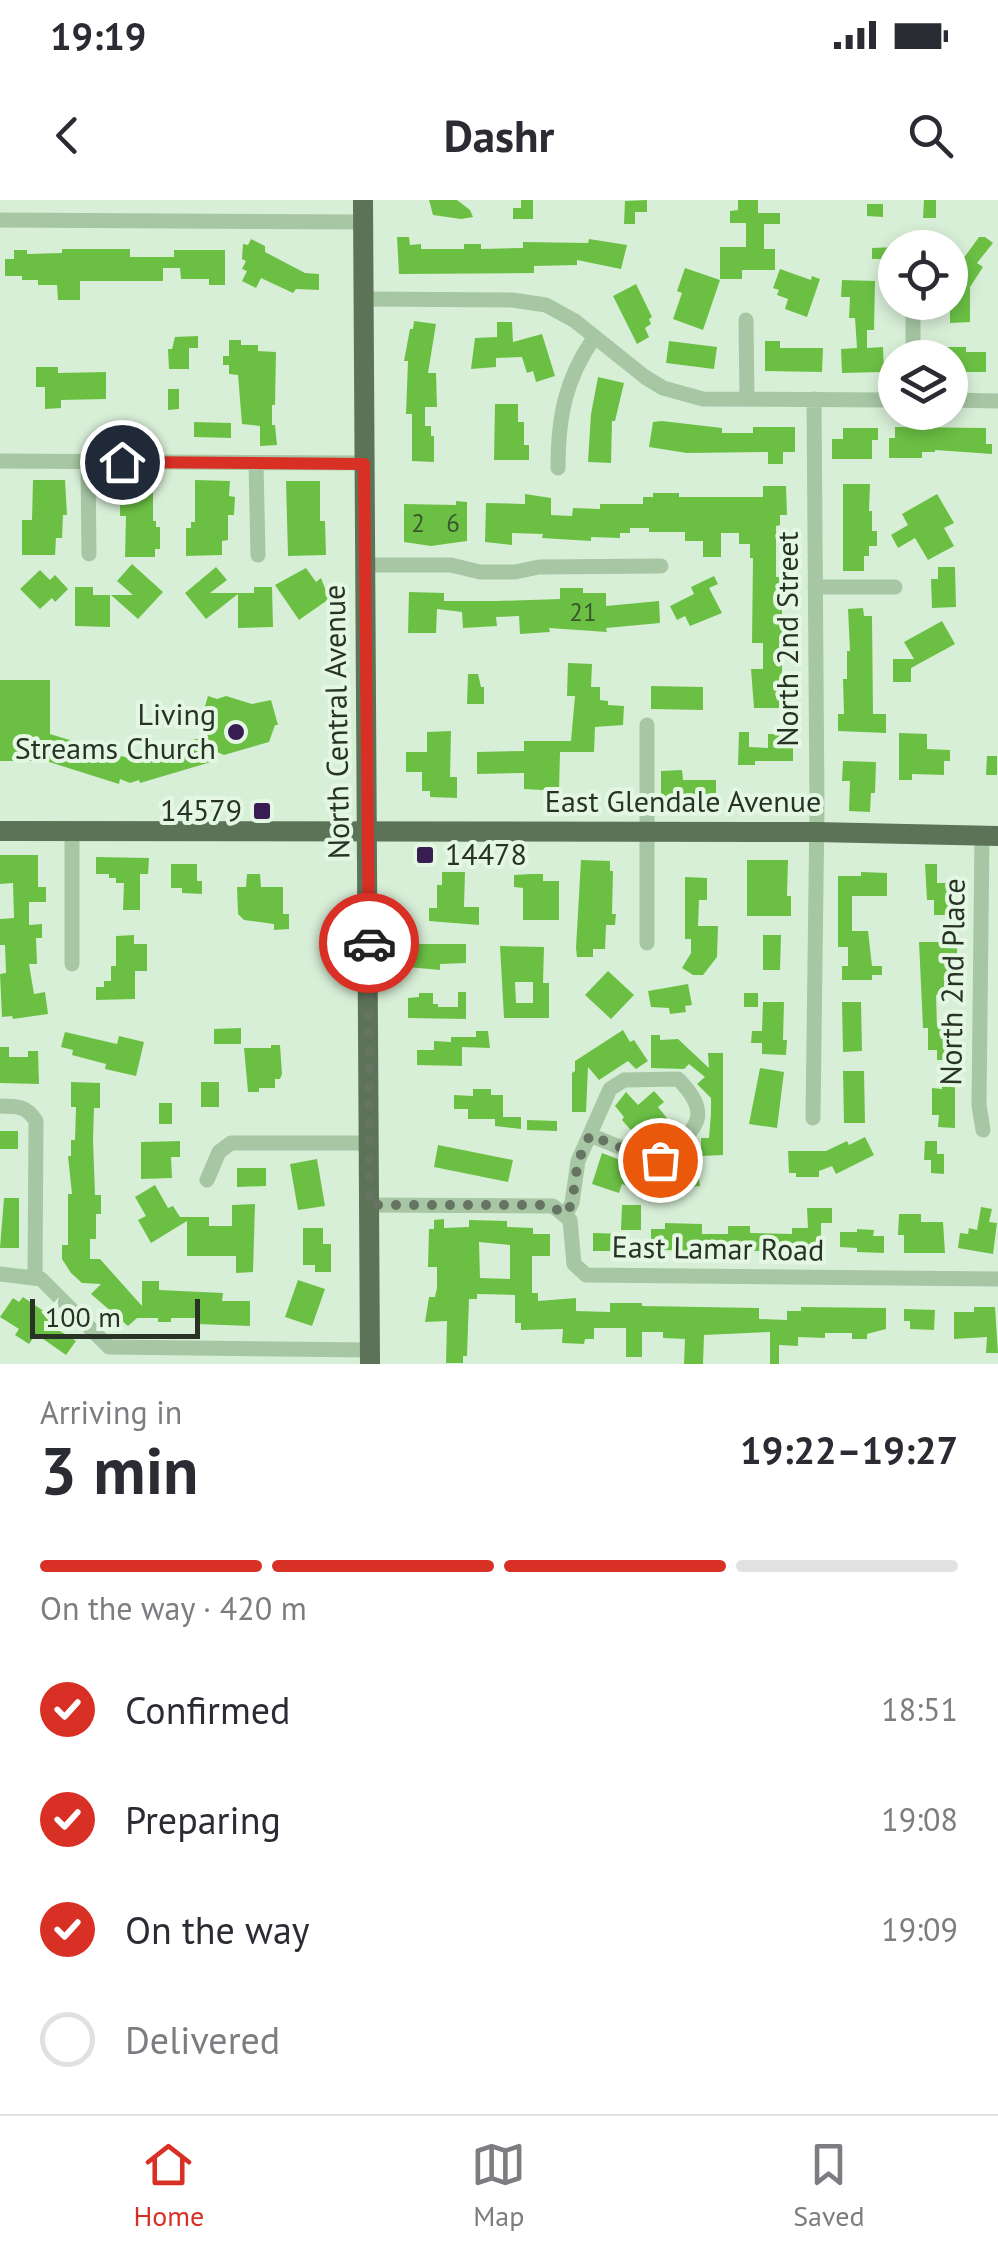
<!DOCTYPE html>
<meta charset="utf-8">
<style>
:root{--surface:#fff;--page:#f7f7f7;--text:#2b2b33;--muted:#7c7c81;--line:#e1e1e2;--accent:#d93025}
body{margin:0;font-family:"PT Sans",sans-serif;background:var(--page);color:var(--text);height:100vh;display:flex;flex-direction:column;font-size:38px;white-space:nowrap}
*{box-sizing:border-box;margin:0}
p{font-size:32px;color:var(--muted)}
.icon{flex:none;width:55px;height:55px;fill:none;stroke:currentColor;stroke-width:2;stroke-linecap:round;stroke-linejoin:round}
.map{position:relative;height:1164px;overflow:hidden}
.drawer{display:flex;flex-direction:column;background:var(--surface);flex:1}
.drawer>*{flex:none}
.buttons{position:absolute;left:878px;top:30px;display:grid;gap:20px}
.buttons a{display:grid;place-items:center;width:90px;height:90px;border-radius:50%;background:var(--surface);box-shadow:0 5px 15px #0003;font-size:50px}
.scale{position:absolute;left:30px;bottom:25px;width:170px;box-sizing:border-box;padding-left:10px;border:5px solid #283225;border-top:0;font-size:28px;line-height:35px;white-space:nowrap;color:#283225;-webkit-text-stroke:8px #e3f7e3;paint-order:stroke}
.pin{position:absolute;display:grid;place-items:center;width:85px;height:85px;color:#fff;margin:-42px;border:5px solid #fff;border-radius:50%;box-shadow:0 2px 10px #0007}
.courier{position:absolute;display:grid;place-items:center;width:100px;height:100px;margin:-50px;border:8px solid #d93025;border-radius:50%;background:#fff;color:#222;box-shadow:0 2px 12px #0007}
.summary em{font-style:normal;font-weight:600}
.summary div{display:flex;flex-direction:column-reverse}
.summary{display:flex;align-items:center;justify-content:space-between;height:170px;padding:0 40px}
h1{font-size:65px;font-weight:600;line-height:75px}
.bar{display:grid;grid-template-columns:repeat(4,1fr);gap:15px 10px;align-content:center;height:120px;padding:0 40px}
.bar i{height:12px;border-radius:8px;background:var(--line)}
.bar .selected{background:var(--accent)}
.bar p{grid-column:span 4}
ol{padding:0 40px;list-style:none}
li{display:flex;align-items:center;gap:30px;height:110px}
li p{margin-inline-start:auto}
li .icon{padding:10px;border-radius:50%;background:var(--accent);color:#fff;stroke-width:4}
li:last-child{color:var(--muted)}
li i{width:55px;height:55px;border:5px solid var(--line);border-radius:50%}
.status{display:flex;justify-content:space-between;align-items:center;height:70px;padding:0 50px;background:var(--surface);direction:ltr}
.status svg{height:28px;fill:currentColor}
header{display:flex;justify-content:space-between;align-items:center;height:130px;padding:0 40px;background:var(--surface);font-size:45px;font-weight:600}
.tab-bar{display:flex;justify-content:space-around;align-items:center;height:140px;border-top:2px solid var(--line);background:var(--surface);font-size:28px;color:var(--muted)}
.tab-bar a{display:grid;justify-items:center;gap:5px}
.tab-bar .selected{color:var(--accent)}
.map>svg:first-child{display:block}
.building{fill:#6bc044;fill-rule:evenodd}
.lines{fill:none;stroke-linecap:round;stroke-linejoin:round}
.minor{stroke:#a7c6a4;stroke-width:15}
.major{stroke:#5d7357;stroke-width:20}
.done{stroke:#667463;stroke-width:10;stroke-dasharray:0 18}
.route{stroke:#d93025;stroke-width:12}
.poi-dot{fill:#371d51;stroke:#e3f7e3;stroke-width:4}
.labels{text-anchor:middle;stroke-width:8;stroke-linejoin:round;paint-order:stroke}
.number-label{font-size:25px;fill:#39562d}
.street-label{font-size:30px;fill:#283225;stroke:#e3f7e3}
.poi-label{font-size:30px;fill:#283225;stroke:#e3f7e3;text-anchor:end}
</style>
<div class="status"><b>19:19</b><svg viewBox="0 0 49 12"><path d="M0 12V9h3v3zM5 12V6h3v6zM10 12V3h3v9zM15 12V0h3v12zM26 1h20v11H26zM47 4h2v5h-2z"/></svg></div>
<header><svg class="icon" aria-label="back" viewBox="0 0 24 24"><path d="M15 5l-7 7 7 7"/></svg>Dashr<svg class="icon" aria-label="search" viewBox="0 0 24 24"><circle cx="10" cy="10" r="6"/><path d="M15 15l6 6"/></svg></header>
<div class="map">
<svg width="998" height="1164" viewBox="0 0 998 1164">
<rect width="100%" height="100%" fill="#d8efd7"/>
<path class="building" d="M429 0H457L470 10 473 17 461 19 433 15Z
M521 0H533V19H513V8H521Z
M647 0V12H635V24H624L625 1Z
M738 0H758V13H780V24H764V49H775V70H742V79H720V47H746V23H730V11L738 10Z
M924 0H936V18H923Z
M867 4H883V17L867 16Z
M397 37H409L410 45 421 44V49H464V44H481V49L523 48V42L588 43 589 39 627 45 621 69 577 60V65L534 66V73L399 74Z
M979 37H985L993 43 977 63 983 67 970 87V122L950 123V77Z
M251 39 265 46V52L305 73 319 74V90L296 89 293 93 261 78 256 88 242 81 247 71 242 69 246 61 242 59 243 44 248 45Z
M872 48 895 47V80H886V59H872Z
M62 49H130V57H174V50H225V85H209V79H181L180 68H163V81H80V100H58L57 85H38V80H22V76H5V59H14V50H27V54L62 53Z
M685 68 720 80 703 130 673 119 682 93 677 91Z
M780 69 811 80 812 76 820 79 807 117 785 109 788 99 777 95 779 90 773 88Z
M842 80 875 81 874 130H867V148L883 147 884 172 842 173 841 149 857 148 855 118H849L850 97H841Z
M636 84 652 117 649 119 651 124 645 128 649 137 637 144 613 96Z
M414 121 436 124 428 173H436L437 207H425V226H431V236H434V262L412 261V214H406L408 161H404L410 129H413Z
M497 122H512L513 142 542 134 555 176 536 182 533 171 527 173 522 157 496 158V167L471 169 475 138 497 137Z
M198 136V148H189V169H169L168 149H172L175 137Z
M229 140H241V145H258V151L276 152 275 205H272V225H275L277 245 260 246V226L242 224 238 175 229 174V165H223V156H229Z
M669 141 717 147 714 169 666 163Z
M765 141H780V148H823L822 172 765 171Z
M934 147H966V152H986V172H950V158H934Z
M36 167H58V173L106 172V199L61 200V208L45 209V187H36Z
M598 177 624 183 615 221H612L611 263 588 262 591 214Z
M168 189H179V209L168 210Z
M495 204H518V222H524V245H529V260H494Z
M662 221 722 228V233H753V227H795V252H783V264H768V252L687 253 649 247 653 222Z
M194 222 231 223V238L194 237Z
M895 227 986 228V244H992V254L935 250V252H922V258H889V238H895Z
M843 228H878V240H872V259H832V239H843Z
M33 280H65L67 315H63L62 338H56L55 355H22V320H32Z
M120 280H153V321H156V327H160V349H155V357H125L126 316H120Z
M195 280 230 281 229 296 235 297 234 315H228V340L222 341V355L186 356V328H191V322H195Z
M286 281H320V321H325L326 355 288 356Z
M843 284H870L869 311H872V331H877V346H869V356H864V371H843Z
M763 286H786L787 315H780V325L776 326V377H782V508H754L751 469H763V443H752L753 358H750V344H739V333H721V357H703V341H685V332H649V328H630V333H620V338L591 337V341L542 338 543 334 512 333V345L485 342 486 303 525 304V294L551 298V315L572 316 573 308 600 309V304H643V297H653V293H679V297H763Z
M937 294 954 323 944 328 954 346 928 360 915 338 898 348 891 335 908 325 902 314Z
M456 301 467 302V341L431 346 404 342V304L456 305Z
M132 364 163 392 138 419 111 395H133L117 381Z
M216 367 227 380 210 393H254V387H272L273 427 238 428V394L206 419 185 393Z
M938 367H955L956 407 932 408 931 379H938Z
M306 368 316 382 321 378 329 399 299 420 275 385Z
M40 370 50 380 55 375 68 389 55 402 52 398 40 409 20 389Z
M714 376 718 384 709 388 722 413 690 426 685 416 677 420 670 406 694 394 691 387Z
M75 387H93V395H110V427L75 426Z
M560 388H583V393H606V406L659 401 660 423 606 428 607 432 549 428 550 432 520 434 519 416 496 417 497 426 463 428 462 412 437 409 436 433H408L409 392 444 393V401H496L560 399Z
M863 408 864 416H872L873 514H886V533L838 531V514H844L843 479H847V451H850L848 409Z
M942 421 955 444 911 468V482H893V459H914L904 442Z
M568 463 592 464 591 487H600V500L608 501V505L624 506 623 525 595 527 594 552H560L559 591 524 589V573L477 574V552L524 551V541H571L575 496H567Z
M468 474H478L481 487H484V504H467Z
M0 480H50V534L131 559 203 537 199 526 208 496 217 499 226 496 252 504 271 500 278 525H275L269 542 224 555 206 547 211 562 140 583 139 580 130 583 120 579 119 584 46 561H0Z
M651 486 703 487V510L651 509Z
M451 531 450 577H457V598L430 597V591H422V572H406V552H427V532Z
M739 532H749V547L768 548V534H782V540H793V561H755V565H738Z
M899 533 927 534V549L950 550V561H944V575L912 574V580H899Z
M987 556H997V575H986Z
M843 561 876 562 875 593H871L870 612 849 611 850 581H842Z
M682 570 683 580H716V593L661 598V571Z
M0 655H38V687H46V702H29V725L42 724V738H36L37 764H29L34 794 45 792 48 814 13 819 12 816 2 817 0 774 6 773 5 745H0V719L14 718 13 683 0 684Z
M96 657 149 658 148 674H140V710H123L124 683H116V678H109V674H96Z
M581 660 610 661V671H613L612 714H616L615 725H606L605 749H593V757H577L576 748Z
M747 660H788L787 696H791V716H747Z
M171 664H197V681H202V694L182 693V688H171Z
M925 664H937V683H951L952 715H934V700H927Z
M442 672H465L464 707H479V725L429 721V708H437V685H442Z
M861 672 887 673V696H852V731H868L872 766H882V775H872V780H842V766H848V747H838V676H861Z
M247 674H260L261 687H283V714H289V729L274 730V724L244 720 238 714 237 687H246Z
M531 674H543V681H559V720H523V688L514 687V675Z
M685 677 707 678V700H699L698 726H718L717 757 703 775H693L682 768 691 753V739H685Z
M134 735V744H147V771H135V799L96 800V787H104V781H111V766H116V736Z
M763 735H781L780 770H763Z
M919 742H957V755H952L949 795H936L937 826H953L951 860H937V850H928V828H923Z
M408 744H466V763L440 764V770L408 767Z
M500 746 544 747 543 783H549V818H504ZM515 782H533V803H516Z
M608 771 634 795 611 819 585 795Z
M688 784 692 805 685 806 686 812 670 814 669 808 651 807 648 791Z
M458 792H466V819L408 818V798L419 797V793H433V804H438V807H458Z
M744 793H758V807H744Z
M763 802H784L783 840H787L786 855 762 854V843H751L752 831H762Z
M842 802H861L862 851 843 852Z
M241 828V844H214V829Z
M623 830 630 842 634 840 648 861 636 869 628 861 599 880 588 867 586 912H572V873L575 871V861Z
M476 831H488L490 848 462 847V866L417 865V850H434V841L451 842V837H476Z
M65 832 117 844 119 836 144 842 136 876 105 869 106 864 72 855 73 850 61 847Z
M651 835H660V840L678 839 709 868 708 853H723V955L701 956V938H709L711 913V898L697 884 705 877 689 864 684 869 651 868Z
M271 845H280L282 874 280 879H275V888H259V892H248L244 848H271Z
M0 847H9V857H28V851H38L39 884 0 883Z
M760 868 784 872 777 928 749 924Z
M843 871H864L865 923H844Z
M942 881 955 882V928L938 927 939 915H932V888L942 889Z
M71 882 100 883V908H94L93 939 95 995H101V1014H96V1039H90V1059H100L142 1106V1081H159V1090L223 1093 222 1101H250V1126L197 1124V1118H171V1122H158V1118H137L128 1126 91 1094 101 1084 82 1083 71 1073 62 1059V1045H68V994H72L68 956H71V940H75L76 907H71Z
M201 882H219V907H201Z
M473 889H491V895H503V917H521V929L495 926V919H468V909H454V895L473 896Z
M654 891 664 902 658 907 670 922 666 925 673 933 656 948 644 945 622 920 624 917 615 906 626 892 638 905Z
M159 903H172V924H159Z
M527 920 557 921V931L527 930Z
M0 931H18V949H0Z
M865 937 874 955 836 974 832 966 819 971V977H796V973H789L788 951H826L847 941 849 945Z
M180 941V957H171L172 978 141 979V942Z
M925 941H937V954H944V974L931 973V960H924Z
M438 945 513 960 508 982 434 967Z
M602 953 638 967 626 977 639 976 635 989 622 984 619 993 592 984Z
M696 956 700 986 655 990 653 975 673 976 666 969 679 964V958Z
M317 959 325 1006 298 1010 290 964Z
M237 968H266V986L237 987Z
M155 985 168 1008 173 1006 180 1017H209V1026H232V1005L255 1004 253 1072 236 1073V1056H187V1021L151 1043 138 1020 146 1016 135 997Z
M4 998H19V1048H0Z
M622 1005H641V1030H621Z
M981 1007 992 1009 989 1022 997 1023 993 1054 958 1048 960 1033 968 1034 969 1028 977 1030Z
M807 1008H832V1023H821V1057L775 1056V1051L651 1050V1029H665V1023L702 1024V1034H728V1026H750V1033L792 1034V1028H808Z
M899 1014H921V1022H943L945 1053H904V1035H898Z
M444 1019V1028L469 1027V1020L507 1021V1027L533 1028V1034H550V1056H532V1093H538V1101L576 1098V1111L610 1112V1103H642V1106L759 1108V1119L787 1120V1111H801V1107L886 1108V1129L867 1134V1139H852V1133H825V1138L798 1137V1146L779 1145V1164H770V1132L704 1135 703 1164H684L685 1139 663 1138V1132H642V1157H626V1128H594V1139H585L584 1144 562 1143 563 1129 521 1130V1123H515V1095L477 1094V1099H469L467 1156H463V1163H446L447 1121 425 1122 429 1097H435L437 1088V1067H428L429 1029H434V1020ZM479 1042 510 1045V1079L480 1078Z
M303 1028H323V1044H331V1072H315V1065H303Z
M857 1029 874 1030 873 1036H884V1053L857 1052V1048L840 1047V1032H857Z
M593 1033 627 1034 626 1051H593Z
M298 1080 325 1089 312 1126 285 1117Z
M23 1097 64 1125 60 1131 76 1141 66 1155 36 1134 29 1144 15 1135 19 1129 0 1117 13 1098 19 1102Z
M974 1107H995L998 1153H986L987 1137 954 1139V1112H974Z
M904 1109 935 1110 934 1130 910 1129V1121H904Z"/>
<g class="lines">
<path class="minor" d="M0 20 363 22
M364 99 512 100 546 105 575 121 645 177 663 188 703 199 895 200
M746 120 747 199
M913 158V115
M950 200 998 201
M0 261 364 263
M88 261 89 354
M256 263 258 355
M558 268C558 218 565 179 594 138
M366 365H451L480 372H515L539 367 661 366
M815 387H895
M647 525V743
M982 635 979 905 983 930
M72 764V630
M0 906C17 906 27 906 36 921L35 1077
M813 918 817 608 814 199
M207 980 219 952 231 943H370
M370 1005 553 1006 570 1020 574 1064 586 1075 998 1079
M566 1014 572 1003 578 961 610 889 624 880 678 879C717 918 692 931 660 960L649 959 590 935
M0 1074 41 1079 109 1147 370 1150"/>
<path class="major" d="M363 0 370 1164
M0 631 816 632 998 636"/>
</g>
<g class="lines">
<path class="done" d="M369 743 370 1005H547L566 1014 572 1003 578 961 590 935 649 959 660 960"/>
<path class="route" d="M122 262 364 264 369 743"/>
</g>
<g class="poi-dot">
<circle cx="236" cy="532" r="10"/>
<rect x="252" y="601" width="20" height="20" rx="5"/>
<rect x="415" y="645" width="20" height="20" rx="5"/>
</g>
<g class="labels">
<g class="number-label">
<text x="418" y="332">2</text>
<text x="453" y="332">6</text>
<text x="583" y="421">21</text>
</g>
<g class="street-label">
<text transform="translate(788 439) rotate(-90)" y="10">North 2nd Street</text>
<text transform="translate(337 522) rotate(-91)" y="10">North Central Avenue</text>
<text x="683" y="612">East Glendale Avenue</text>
<text transform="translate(953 782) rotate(-89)" y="10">North 2nd Place</text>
<text transform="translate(718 1049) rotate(1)" y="10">East Lamar Road</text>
</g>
<g class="poi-label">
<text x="216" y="525">Living<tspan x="216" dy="34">Streams Church</tspan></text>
<text x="242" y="621">14579</text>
<text x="445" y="665" text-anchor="start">14478</text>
</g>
</g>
</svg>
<div class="buttons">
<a><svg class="icon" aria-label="locate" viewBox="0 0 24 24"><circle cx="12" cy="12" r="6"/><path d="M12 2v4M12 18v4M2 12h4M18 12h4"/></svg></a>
<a><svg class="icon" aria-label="layers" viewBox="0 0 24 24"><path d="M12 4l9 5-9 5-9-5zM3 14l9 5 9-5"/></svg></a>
</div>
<div class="scale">100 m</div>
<div class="pin" style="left:660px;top:960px;background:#ea580c"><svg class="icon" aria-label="bag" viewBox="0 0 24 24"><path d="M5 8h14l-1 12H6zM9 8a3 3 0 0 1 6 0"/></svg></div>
<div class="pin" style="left:122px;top:262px;background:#1f2937"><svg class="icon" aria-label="home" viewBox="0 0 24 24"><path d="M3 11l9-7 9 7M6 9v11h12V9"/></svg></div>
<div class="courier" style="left:369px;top:743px"><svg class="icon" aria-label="car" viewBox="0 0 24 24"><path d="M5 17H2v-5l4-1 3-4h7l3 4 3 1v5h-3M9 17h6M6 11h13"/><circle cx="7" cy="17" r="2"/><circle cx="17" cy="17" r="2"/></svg></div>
</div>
<section class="drawer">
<div class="summary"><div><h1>3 min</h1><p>Arriving in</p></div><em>19:22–19:27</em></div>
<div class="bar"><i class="selected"></i><i class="selected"></i><i class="selected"></i><i></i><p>On the way · 420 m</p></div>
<ol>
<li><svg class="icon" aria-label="check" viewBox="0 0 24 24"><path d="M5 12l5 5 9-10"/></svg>Confirmed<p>18:51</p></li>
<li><svg class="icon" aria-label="check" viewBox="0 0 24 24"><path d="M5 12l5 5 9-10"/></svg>Preparing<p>19:08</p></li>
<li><svg class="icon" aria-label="check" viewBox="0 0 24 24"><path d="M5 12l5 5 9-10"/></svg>On the way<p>19:09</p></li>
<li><i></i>Delivered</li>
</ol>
</section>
<nav class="tab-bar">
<a class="selected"><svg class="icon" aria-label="home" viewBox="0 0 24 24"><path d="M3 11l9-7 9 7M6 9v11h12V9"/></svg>Home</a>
<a><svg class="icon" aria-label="map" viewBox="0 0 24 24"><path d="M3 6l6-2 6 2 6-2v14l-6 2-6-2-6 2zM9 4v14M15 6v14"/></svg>Map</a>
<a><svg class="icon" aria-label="saved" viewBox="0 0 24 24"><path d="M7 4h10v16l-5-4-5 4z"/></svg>Saved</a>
</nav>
